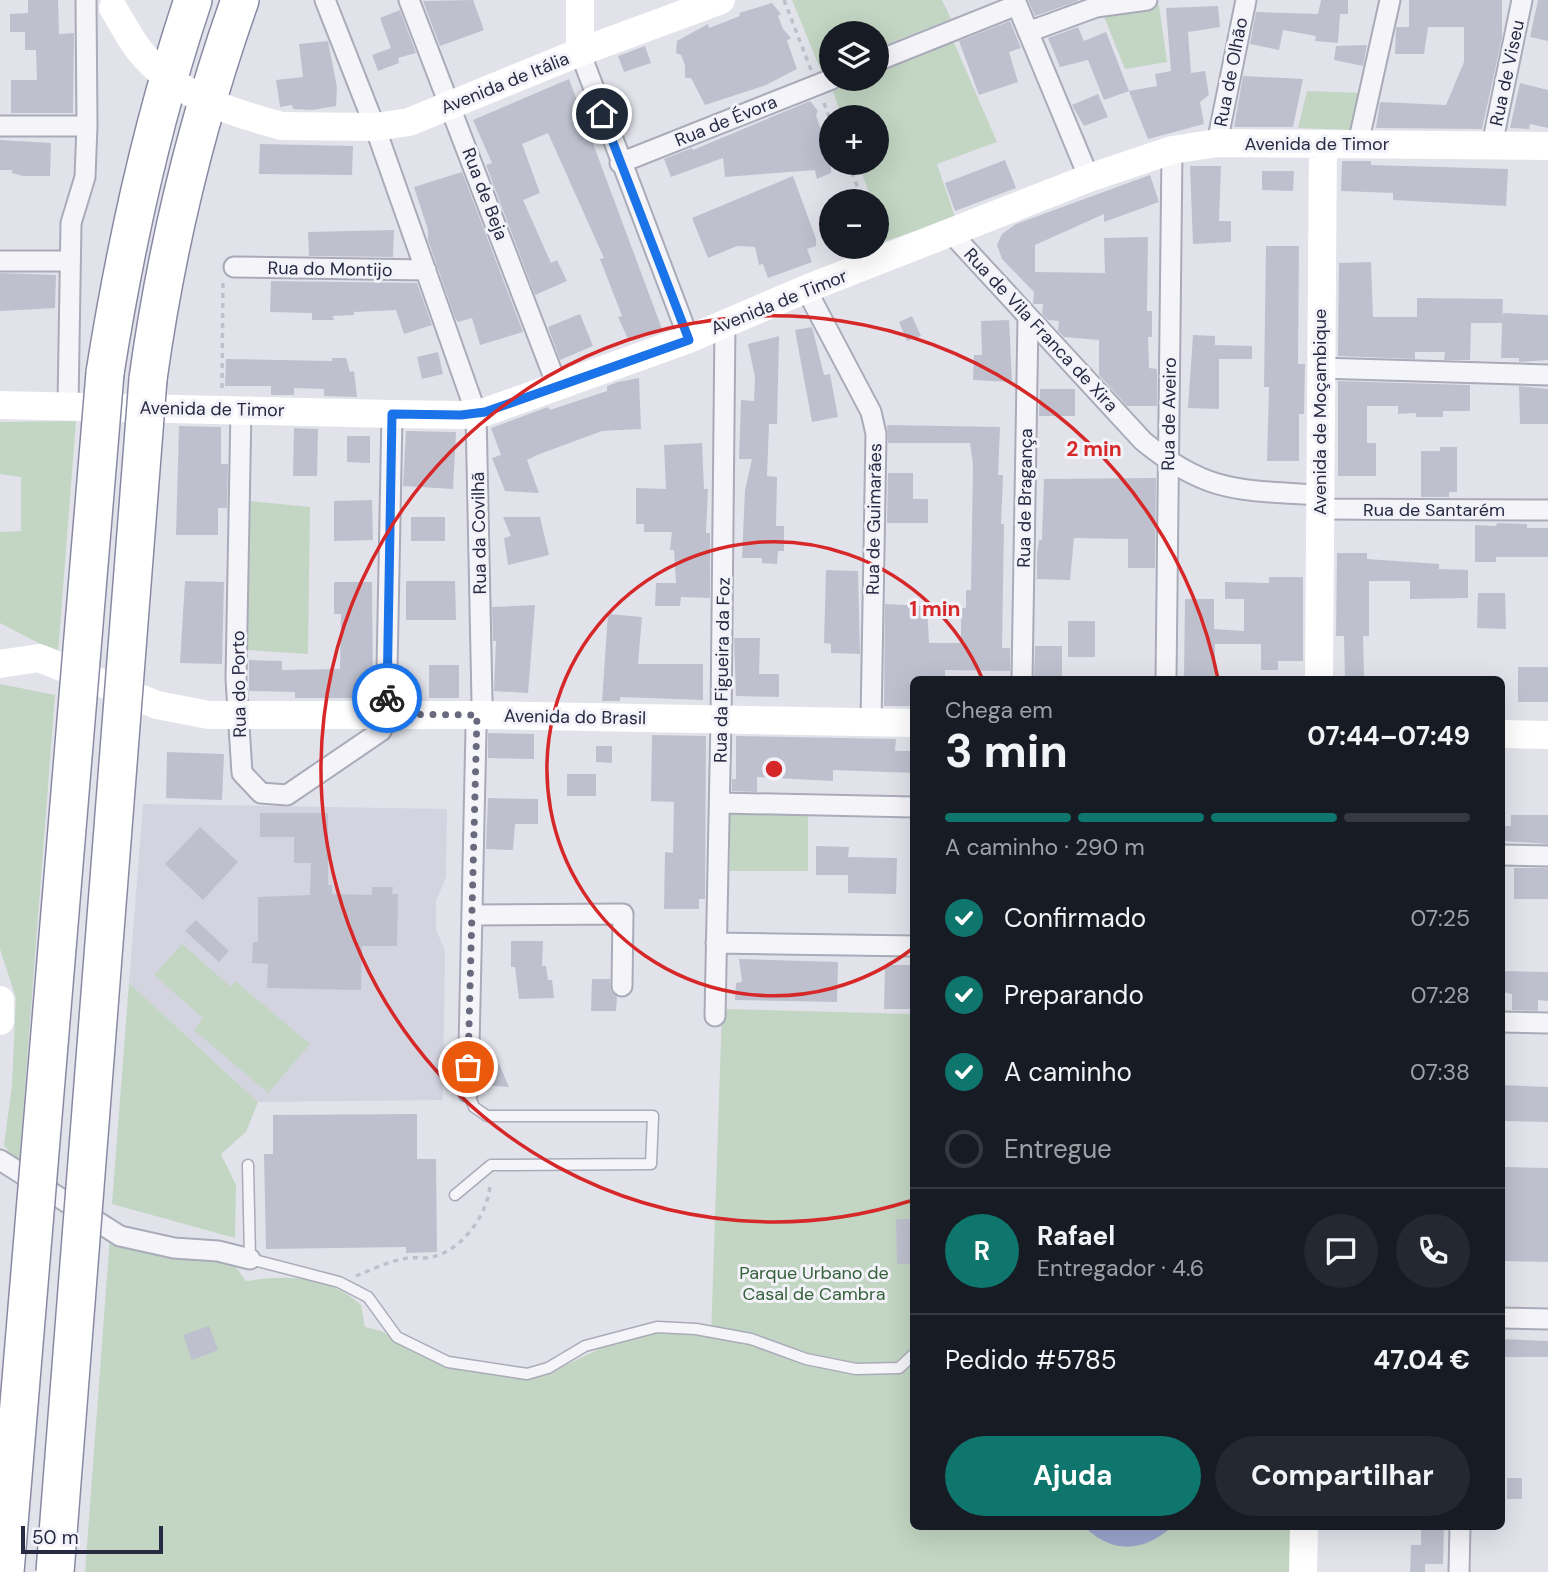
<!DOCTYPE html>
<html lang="pt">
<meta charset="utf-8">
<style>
:root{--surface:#171b24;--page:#242831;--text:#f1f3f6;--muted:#9ea1a6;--line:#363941;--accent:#0f766e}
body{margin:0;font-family:"DM Sans",sans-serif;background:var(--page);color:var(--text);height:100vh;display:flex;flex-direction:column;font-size:26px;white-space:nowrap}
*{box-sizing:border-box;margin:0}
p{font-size:23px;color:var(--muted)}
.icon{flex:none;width:38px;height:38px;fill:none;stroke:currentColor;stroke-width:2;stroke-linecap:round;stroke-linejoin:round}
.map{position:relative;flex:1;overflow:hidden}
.sheet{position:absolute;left:910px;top:676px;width:595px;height:854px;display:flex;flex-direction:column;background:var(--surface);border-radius:10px;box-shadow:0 7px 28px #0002}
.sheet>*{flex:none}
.controls{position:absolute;left:819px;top:21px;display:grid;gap:14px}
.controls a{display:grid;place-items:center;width:70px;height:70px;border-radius:50%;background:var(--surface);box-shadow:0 7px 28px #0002;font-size:35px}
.scale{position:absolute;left:21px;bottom:18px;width:142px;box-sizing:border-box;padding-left:7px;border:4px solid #282a44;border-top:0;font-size:19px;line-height:24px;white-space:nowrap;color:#282a44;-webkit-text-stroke:5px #f2f2f8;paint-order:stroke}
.pin{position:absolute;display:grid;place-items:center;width:60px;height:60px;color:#fff;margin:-30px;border:4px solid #fff;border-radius:50%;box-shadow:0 2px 7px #0007}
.courier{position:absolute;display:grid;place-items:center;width:70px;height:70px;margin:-35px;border:5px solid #1a73e8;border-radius:50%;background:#fff;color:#222;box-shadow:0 2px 9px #0007}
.summary em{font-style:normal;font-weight:700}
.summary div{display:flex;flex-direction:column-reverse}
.summary{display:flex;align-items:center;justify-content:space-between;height:119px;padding:0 35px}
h1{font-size:46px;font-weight:700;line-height:52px}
.bar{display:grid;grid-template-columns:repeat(4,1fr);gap:10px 7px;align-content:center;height:84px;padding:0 35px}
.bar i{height:9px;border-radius:5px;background:var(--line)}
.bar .active{background:var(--accent)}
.bar p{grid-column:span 4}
.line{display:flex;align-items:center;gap:18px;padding:0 35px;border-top:2px solid var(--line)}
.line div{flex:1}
.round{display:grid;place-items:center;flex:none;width:74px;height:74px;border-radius:37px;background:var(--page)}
ol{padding:0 35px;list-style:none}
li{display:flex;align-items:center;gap:21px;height:77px}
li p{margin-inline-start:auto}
li .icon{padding:7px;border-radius:50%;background:var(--accent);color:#fff;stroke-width:4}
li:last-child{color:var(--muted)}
li i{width:38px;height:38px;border:4px solid var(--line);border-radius:50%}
.cta{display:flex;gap:14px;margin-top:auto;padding:14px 35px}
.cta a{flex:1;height:80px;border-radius:42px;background:var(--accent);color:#fff;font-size:28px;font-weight:700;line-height:80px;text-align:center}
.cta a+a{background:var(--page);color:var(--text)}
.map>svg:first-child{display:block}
.built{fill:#d3d4e0}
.green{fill:#c2d6c3}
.water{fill:#9aa4cd}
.building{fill:#bec0ce}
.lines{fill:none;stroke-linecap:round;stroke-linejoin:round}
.lane-casing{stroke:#aaabb9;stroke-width:13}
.street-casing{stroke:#aaabb9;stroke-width:23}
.highway-casing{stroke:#888aa3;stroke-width:40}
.path{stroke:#c0c0ca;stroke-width:3.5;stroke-dasharray:5 5;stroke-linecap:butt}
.lane{stroke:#f5f5f9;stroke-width:10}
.street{stroke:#f5f5f9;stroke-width:19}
.secondary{stroke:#fff;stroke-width:28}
.highway{stroke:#fff;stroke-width:37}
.highway-bridge-casing{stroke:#888aa3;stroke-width:40;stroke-linecap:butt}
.secondary-bridge{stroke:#fff;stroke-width:28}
.highway-bridge{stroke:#fff;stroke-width:37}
.done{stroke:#696a7e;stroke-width:7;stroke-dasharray:0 12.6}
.route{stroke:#1a73e8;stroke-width:9}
.ring{fill:none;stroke:#d62828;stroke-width:3.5}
.labels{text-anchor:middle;stroke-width:6;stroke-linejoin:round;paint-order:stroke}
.street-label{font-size:18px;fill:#282a44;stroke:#f2f2f8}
.park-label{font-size:18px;fill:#35613a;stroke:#f2f2f8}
.centre{fill:#d62828;stroke:#f2f2f8;stroke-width:3.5}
.ring-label{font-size:21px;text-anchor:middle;font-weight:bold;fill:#d62828;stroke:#f2f2f8;stroke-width:6;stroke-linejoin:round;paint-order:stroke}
</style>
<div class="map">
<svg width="1548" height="1572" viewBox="0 0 1548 1572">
<rect width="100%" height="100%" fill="#e2e2eb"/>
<path class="built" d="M143 804 447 809 446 877 436 901V929L445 951 443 1100 258 1102 129 983Z"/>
<path class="green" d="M792 0H942L951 19 877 48V33H831V67L821 71Z
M1159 5 1167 62 1125 69 1103 14Z
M952 38 997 142 937 164 955 217 886 241 877 215V201H872L858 163H877V117H842L832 89 857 79H877V70Z
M1307 91 1363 93 1352 130 1298 128Z
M76 421 58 653 0 623V532L21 531V477L0 474V422Z
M248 501 310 507 308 654 248 650Z
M0 684 55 695 19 1165 4 1145 12 1085 16 998 0 949Z
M730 813H808V871H730Z
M182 944 231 987 235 981 310 1044 268 1093 194 1030 203 1018 154 975Z
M129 983 258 1102 246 1132 221 1154 236 1185 235 1238 112 1204Z
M722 1009 913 1014 914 1526H1295V1572H85L110 1236 134 1249 232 1262 246 1281C287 1275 328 1275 361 1305L365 1327 381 1331 428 1359 521 1379 547 1374 614 1342 657 1332 711 1336Z"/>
<path class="water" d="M1084 1526H1173C1144 1552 1112 1555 1084 1526Z"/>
<path class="building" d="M28 0H58L59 34 74 33 73 113H11V80H37L36 50H25V32H10V14L28 13Z
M473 0 484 30 440 46 423 1Z
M1028 0H1078V1L1035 16Z
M1321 0H1348V14H1340L1338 43 1315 41 1316 36 1283 30 1279 50 1250 44 1256 12 1318 14Z
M1409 0H1502V38L1482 129 1376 128 1380 102 1446 105 1464 62V27H1428L1424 54H1395L1396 27H1409Z
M1538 0H1548V41L1530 37Z
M772 3 781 14 778 16 783 29 791 38 787 41 797 69 766 85 705 105 691 78H685V65L681 55 676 53 677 41 708 24 709 28 740 16 739 13Z
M1218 6 1220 27 1188 32 1191 73 1205 71 1209 95 1200 102 1204 124 1148 139 1129 91 1157 86 1155 74 1171 71 1166 8Z
M400 10 416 53 398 58 399 63 378 71 372 55 391 48 380 18Z
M1010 21 1021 48 1009 52 1018 82 979 95 959 41Z
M1078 27 1084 41 1106 32 1129 91 1104 100 1088 60 1060 67 1048 38Z
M328 41 337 87 336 106 312 110 293 109 292 105 280 107 276 80 303 77 299 44Z
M1367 45 1363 66 1334 60 1336 46Z
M645 46 651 63 624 72 618 56Z
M1243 76 1303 79 1293 127H1234Z
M569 79 662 329 629 341 618 317 622 316 600 259 604 258 548 133 522 144 540 193 523 200 551 263 557 260 567 281 535 295 486 165 492 163 473 120Z
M1520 83 1548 90V128L1530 124 1529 129 1510 128Z
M1098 94 1108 117 1084 126 1072 105Z
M810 101 818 111 816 115 820 127 831 139V173L817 179 815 170 725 177 723 158 671 177 664 159 692 148 693 150Z
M0 140 51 143 50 176H23L12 173V170H0Z
M260 144 353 146 352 175 259 174Z
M1005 160 1016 188 955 211 945 183Z
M1342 161H1371V165L1508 169 1506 206 1393 200V193L1341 191Z
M1190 166H1221L1219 221H1231V242L1193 244Z
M1262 171H1294L1293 191 1262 190Z
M462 172 523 332 480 345 472 318 458 322 455 318 428 240V230L414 187Z
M1150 175 1159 202 1104 222V214L1035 245V272L1105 273 1104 238 1148 237 1147 311H1152V337H1148L1149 368 1157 369V406H1127L1099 375V340L1064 337 1058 331 1059 321 1048 320 1042 314 1043 304H1033L1034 292 1002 259 997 245 1002 234 1016 224Z
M793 176 816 239V246L807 249 812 262 768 278 763 264 759 265 755 247 737 246 708 258 692 218Z
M394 230 393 257 309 256 308 232Z
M1266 246H1299L1298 364H1305L1304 414H1299V461H1267L1269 387H1264Z
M1371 262 1373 317H1417V298L1503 299 1502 321 1503 313 1548 315V360L1519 362V358H1501L1502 323H1471L1470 360H1444L1445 352H1415V359L1338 356 1339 263Z
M0 273 56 275 55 308 0 311Z
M271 281 417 283 432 325 404 334 396 310 354 312V315L333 316 334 320H312V313L270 312Z
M580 314 593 346 560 360 548 327Z
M912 316 921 336 907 341 899 322Z
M1009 320 1012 382 973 380 974 355H982L981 321Z
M812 327 824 375 830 374 838 417 812 422 795 330Z
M1193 335 1215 336V345L1252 346V359H1219V409L1188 408Z
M779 336 777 424H769L767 476 777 477 776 526H784V551H778L777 564 762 563V558H742L745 490 752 459H739L741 400 754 401 755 377 748 344Z
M438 352 443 374 422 379 417 357Z
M332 358H346L350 372 354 371 357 397 324 396V389L294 388V395H271V386H225L226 359 332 361Z
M639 378 641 429 602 431 537 455 527 460 539 493 505 491 492 458 501 455 491 428 548 407 550 410 607 391V386L618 382Z
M1338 381 1470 385V411H1443V417H1416V413L1398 414V406H1367V443H1376V476H1338Z
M1519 386 1548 389V424H1520Z
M1040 389H1075V416H1039Z
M887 425 1000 427 998 475H1003L1001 524H1004L1002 648H1010V671L945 670V679H914V706H884L885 604 927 606 929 643H961V608H966V590H971L973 465 970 443H888Z
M179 426 221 427V464H228L227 508H218V535H176Z
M294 428 318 429 317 476H293Z
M406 431 456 432 453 489 403 486Z
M347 436H370V463L347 462Z
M702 443 704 489H708L706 533H710V598L681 597 680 606H655L656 583H676L674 550H670L672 532H644V524H636V488L666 489 664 445Z
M1440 447H1457V492H1449V497H1421V451H1440Z
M888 473H913V499H928V523H887Z
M1156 478 1155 568H1128V539L1074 538 1070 580 1037 579V554L1039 540H1042L1044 479Z
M372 500 373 540 334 541V501Z
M411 517H445V541H411Z
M503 517H540L549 555 508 565 504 538 511 536Z
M1497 523 1527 524V528H1548V557H1496V562H1475V525L1496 526Z
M1337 553H1367V559L1439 564V569L1468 570V598L1410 599V581H1369V636H1363L1364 679H1345L1344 636H1336Z
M826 570 858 571 860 654 831 653V644L824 643Z
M1269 577H1303V661H1278V670H1261V644H1215V679H1184L1185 599H1214V629L1244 631V599H1225V582L1269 583Z
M185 581 224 582 222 664 180 663Z
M406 581H455L456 620H406Z
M334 582H372L373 698H295V692L249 691V660L282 661V670L340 669 341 614H334Z
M1478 593H1505L1506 629 1477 628Z
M535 605 528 693 494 691 496 641H493L492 607Z
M608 614 642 617 638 664H703V700L620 697V701H602Z
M1068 621H1095V657H1068Z
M734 638H760L759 674H779V697L736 696Z
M1035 646H1062V679H1034Z
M429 665H459V698H429Z
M1518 667H1548V702H1518Z
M488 733 534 734V759L488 758Z
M652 735 706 736 705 899H699V909H664L665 852 673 853 674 802 651 801Z
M736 736 896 739 895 751H914V773L833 770V781L757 777V792L732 791V779H736Z
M596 746H612V763L596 762Z
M167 752 224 754 222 800 166 798Z
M567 774H596V796H567Z
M488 798 538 799V824H515L513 850 486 849Z
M260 813H328V885H332V894L372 895V887H393L392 894H398L397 946H362L361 990 267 988 268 964 252 963 253 942H258V897L310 895 311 863H294V837H260Z
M1511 815H1548V844L1505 841 1504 826H1511Z
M200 827 238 862 203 900 165 864Z
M816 846 849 847 848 857 897 858 896 894 848 893V875H816Z
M1514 868H1548V899H1514Z
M196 920 229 951 219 962 185 931Z
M511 941H543L542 966H546L548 980H552L554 998 519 999 515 967H511Z
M739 959 838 962 837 1002 735 1000 736 983 742 982Z
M885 965H914V1009H884Z
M1502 971 1548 972V1001L1538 1000V1011L1512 1010V994L1502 992Z
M592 979H610L611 991 617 997 616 1011H591Z
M499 1064 509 1087 480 1085Z
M1502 1085 1548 1087V1122L1502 1121Z
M417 1114V1159H436L437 1252 406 1253V1247L266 1249 264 1154H273V1115Z
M1502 1167 1548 1168V1262L1502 1261Z
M896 1219H914V1264H897Z
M209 1326 218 1350 192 1360 183 1335Z
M1502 1339 1548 1341V1357H1502Z
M1507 1478H1522V1499H1507Z
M1421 1526H1444L1443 1564H1425V1572H1410L1411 1545H1421Z"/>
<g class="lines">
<defs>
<path id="lane" d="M248 1165 250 1259 339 1282 368 1297 397 1337 448 1362 527 1374 548 1368 585 1346 657 1327 696 1329 751 1339 806 1359 856 1369 899 1368 914 1354
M455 1195 491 1165 651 1164 653 1116H487L474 1107 468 1092"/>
<path id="street" d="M325 0 375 127 476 413 482 701 476 729 468 1092
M409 0 558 388
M1015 0 1089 178
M1028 32 1096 7 1147 0
M580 52 689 339
M877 61 1017 5
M0 126H87
M1217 143 1246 0
M1358 144 1390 0
M1492 145 1522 0
M620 163 832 79
M952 234 1143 441C1207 494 1241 490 1319 495
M0 261H68
M234 267 426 270
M806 289 871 412 876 434 871 722
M1320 368 1548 375
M68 406 71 223 85 177 87 126 86 0
M241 408 236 679 242 773 261 793 287 795 381 731 386 721 392 414
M1319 509 1548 510
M1022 679 1028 317
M1166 679 1172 150
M720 803 914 807
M1502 855 1548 856
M472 915 623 914 622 986
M716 943 914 946
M715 1016 721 719 725 323
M1502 1022 1548 1023
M0 1160 120 1236 174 1248 218 1251 250 1259
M1502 1318 1548 1319
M1459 1572 1460 1526"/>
<path id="highway" d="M105 373C125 247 152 122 193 0
M148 379C166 249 196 124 240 0"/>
</defs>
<use href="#lane" class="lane-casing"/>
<use href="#street" class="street-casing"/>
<use href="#highway" class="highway-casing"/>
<path class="path" d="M784 0 811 70
M824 103 831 122
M848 163 863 201
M222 388 223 281
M356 1276C371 1270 387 1262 403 1259 413 1256 426 1260 436 1256 464 1247 488 1214 490 1185"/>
<use href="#lane" class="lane"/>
<use href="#street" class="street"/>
<path class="secondary" d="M580 0V52
M282 126 375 127 409 122 580 52 721 0
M0 405 392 414 462 415 485 412 689 339 806 289 1089 178 1172 150 1217 143 1548 146
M0 664 39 658 157 705 209 715H477L914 723
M1319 679 1323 144
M1502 734 1548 735
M0 1000V1021
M1303 1572 1304 1526"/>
<use href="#highway" class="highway"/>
<defs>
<path id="highway-bridge" d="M5 1572 105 373
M55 1572 148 379"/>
</defs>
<use href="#highway-bridge" class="highway-bridge-casing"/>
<path class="secondary-bridge" d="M113 8C121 21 129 37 139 50 175 95 229 112 282 126"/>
<use href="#highway-bridge" class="highway-bridge"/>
</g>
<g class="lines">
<path class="done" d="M387 698 386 714 477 715 468 1067"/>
<path class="route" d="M387 698 392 414 461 415 485 412 689 340 602 114"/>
</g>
<g class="ring">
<path d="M912 949A227 227 0 1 1 982 678"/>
<path d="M910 1201A453 453 0 1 1 1218 679"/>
</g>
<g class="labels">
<g class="street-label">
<text transform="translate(1231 72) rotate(-79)" y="6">Rua de Olhão</text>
<text transform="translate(1507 73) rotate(-78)" y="6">Rua de Viseu</text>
<text transform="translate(505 83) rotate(-22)" y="6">Avenida de Itália</text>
<text transform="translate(726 121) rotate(-22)" y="6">Rua de Évora</text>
<text x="1317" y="150">Avenida de Timor</text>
<text transform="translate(485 194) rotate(69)" y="6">Rua de Beja</text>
<text transform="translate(330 269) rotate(1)" y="6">Rua do Montijo</text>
<text transform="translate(779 302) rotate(-22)" y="6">Avenida de Timor</text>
<text transform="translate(1041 330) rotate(47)" y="6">Rua de Vila Franca de Xira</text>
<text transform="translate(212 409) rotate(1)" y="6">Avenida de Timor</text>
<text transform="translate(1320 412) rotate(-90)" y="6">Avenida de Moçambique</text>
<text transform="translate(1169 414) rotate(-89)" y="6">Rua de Aveiro</text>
<text transform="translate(1025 498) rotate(-89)" y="6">Rua de Bragança</text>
<text x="1434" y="516">Rua de Santarém</text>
<text transform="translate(874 519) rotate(-89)" y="6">Rua de Guimarães</text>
<text transform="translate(479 533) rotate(-91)" y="6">Rua da Covilhã</text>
<text transform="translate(722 670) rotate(-89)" y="6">Rua da Figueira da Foz</text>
<text transform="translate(239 684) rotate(-91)" y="6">Rua do Porto</text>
<text transform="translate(575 717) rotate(1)" y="6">Avenida do Brasil</text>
</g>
<g class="park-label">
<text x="814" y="1279">Parque Urbano de<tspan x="814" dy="21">Casal de Cambra</tspan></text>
</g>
</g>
<circle cx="774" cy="769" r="10" class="centre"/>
<g class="ring-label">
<text x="1094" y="456">2 min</text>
<text x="935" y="616">1 min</text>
</g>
</svg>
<div class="controls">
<a><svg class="icon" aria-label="layers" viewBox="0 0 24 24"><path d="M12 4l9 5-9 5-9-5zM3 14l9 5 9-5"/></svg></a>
<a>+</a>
<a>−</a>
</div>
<div class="scale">50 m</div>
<div class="pin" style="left:468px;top:1067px;background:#ea580c"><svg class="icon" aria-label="bag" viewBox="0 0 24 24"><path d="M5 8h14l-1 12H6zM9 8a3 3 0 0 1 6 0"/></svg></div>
<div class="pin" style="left:602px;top:114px;background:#1f2937"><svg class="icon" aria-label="home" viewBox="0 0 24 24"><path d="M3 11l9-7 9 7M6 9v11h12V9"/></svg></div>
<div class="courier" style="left:387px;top:698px"><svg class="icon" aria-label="bike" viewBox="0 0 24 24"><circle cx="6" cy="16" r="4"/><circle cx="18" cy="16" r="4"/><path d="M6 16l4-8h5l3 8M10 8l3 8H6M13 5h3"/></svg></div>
<section class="sheet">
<div class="summary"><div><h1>3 min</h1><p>Chega em</p></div><em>07:44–07:49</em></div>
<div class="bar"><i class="active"></i><i class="active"></i><i class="active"></i><i></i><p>A caminho · 290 m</p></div>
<ol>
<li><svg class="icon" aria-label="check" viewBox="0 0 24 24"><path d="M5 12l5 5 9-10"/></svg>Confirmado<p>07:25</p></li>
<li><svg class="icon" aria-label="check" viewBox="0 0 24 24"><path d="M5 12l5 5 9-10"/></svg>Preparando<p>07:28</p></li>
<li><svg class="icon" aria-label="check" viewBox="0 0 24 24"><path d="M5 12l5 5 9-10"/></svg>A caminho<p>07:38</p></li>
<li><i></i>Entregue</li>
</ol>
<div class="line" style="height:126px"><b class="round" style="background:var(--accent);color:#fff">R</b><div><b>Rafael</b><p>Entregador · 4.6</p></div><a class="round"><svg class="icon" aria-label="chat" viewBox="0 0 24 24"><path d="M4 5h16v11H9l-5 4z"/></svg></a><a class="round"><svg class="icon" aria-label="phone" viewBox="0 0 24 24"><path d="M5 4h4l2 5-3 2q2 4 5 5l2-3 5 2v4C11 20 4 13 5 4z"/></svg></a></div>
<div class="line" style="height:91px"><div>Pedido #5785</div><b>47.04 €</b></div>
<div class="cta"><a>Ajuda</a><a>Compartilhar</a></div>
</section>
</div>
